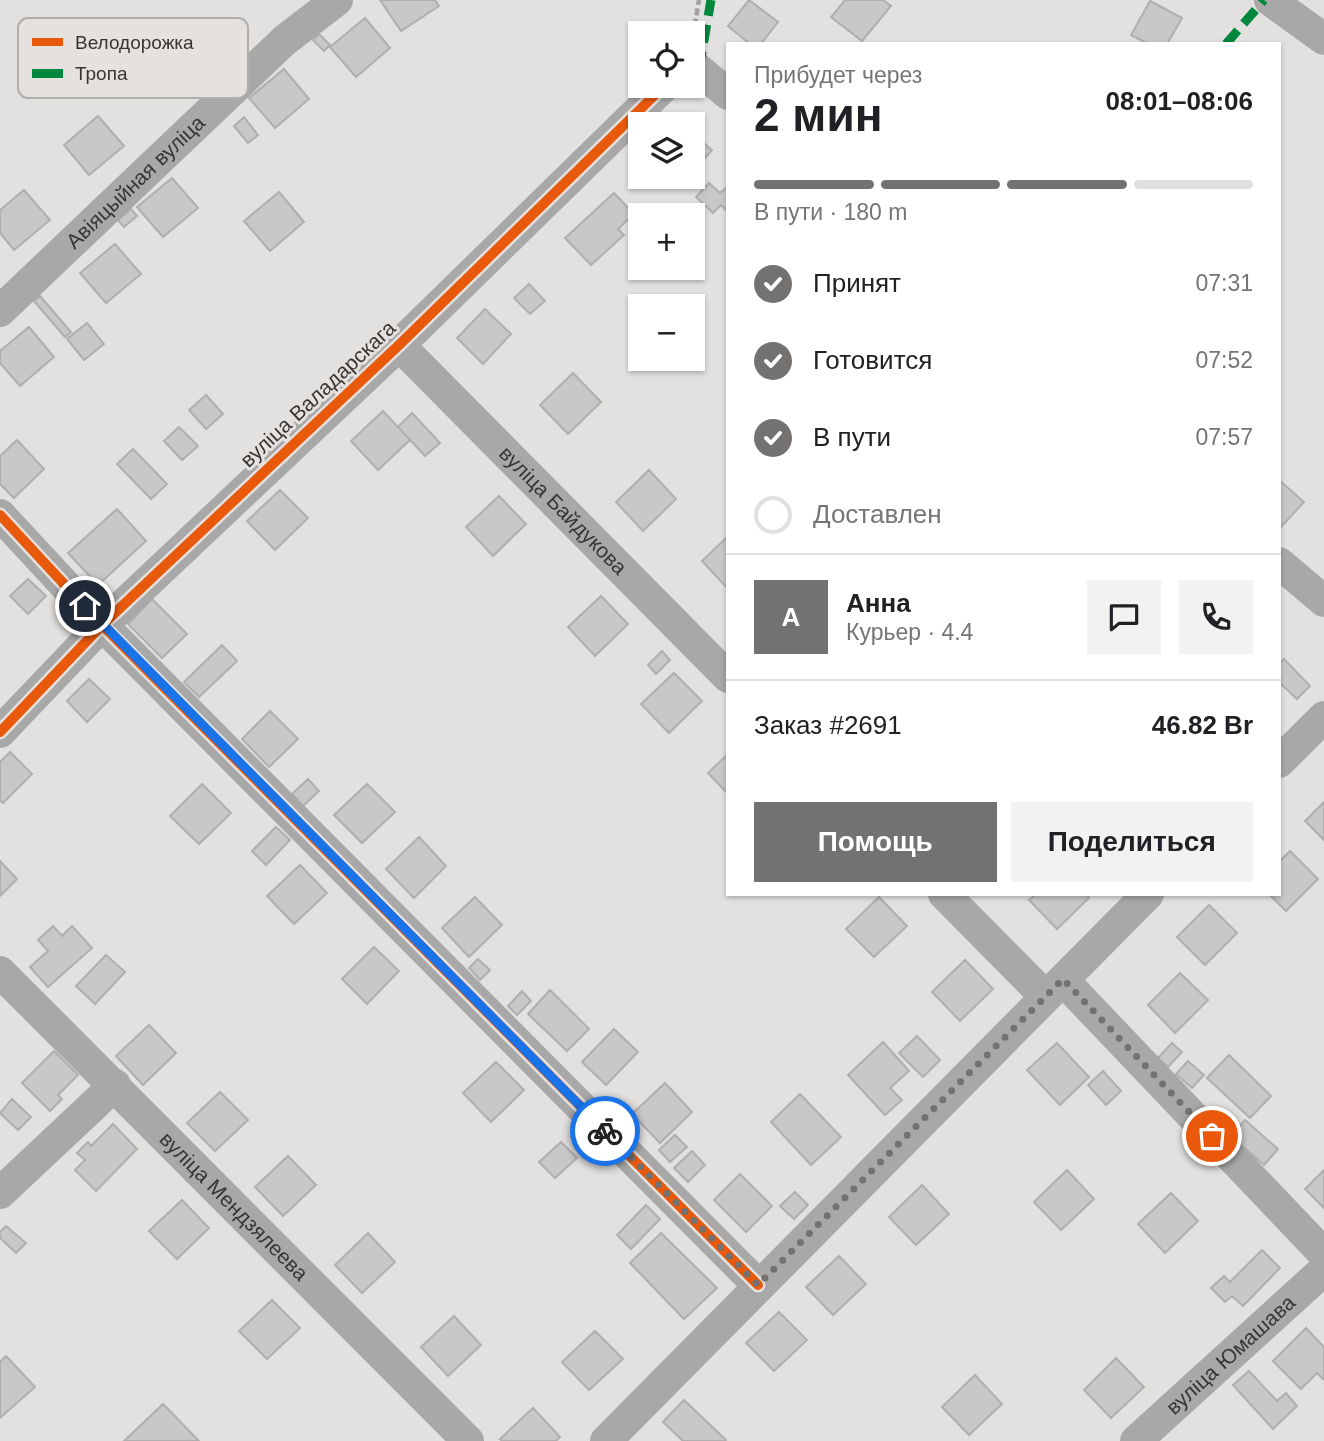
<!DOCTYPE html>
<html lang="ru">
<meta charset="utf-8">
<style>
:root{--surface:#fff;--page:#f2f2f2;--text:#202124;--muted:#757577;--line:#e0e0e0;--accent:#737270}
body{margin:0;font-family:Helvetica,sans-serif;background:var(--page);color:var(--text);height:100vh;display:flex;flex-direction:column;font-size:26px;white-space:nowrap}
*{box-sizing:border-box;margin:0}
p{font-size:23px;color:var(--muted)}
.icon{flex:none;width:38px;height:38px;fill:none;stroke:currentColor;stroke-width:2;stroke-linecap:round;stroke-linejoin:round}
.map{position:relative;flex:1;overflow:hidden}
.side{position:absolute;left:726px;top:42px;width:555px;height:854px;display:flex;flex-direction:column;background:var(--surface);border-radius:0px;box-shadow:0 2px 5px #0004}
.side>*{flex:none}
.fabs{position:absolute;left:628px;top:21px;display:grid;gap:14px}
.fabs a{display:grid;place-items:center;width:77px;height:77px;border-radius:0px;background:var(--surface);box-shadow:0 2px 5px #0004;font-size:35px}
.pin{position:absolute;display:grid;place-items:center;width:60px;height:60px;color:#fff;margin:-30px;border:4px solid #fff;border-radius:50%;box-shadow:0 2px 7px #0007}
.courier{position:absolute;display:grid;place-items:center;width:70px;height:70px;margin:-35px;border:5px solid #1a73e8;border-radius:50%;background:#fff;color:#222;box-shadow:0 2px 9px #0007}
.summary em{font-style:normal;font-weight:800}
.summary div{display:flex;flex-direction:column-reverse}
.summary{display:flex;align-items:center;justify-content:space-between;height:119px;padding:0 28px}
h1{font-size:46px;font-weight:800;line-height:52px}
.bar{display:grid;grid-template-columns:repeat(4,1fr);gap:10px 7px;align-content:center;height:84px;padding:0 28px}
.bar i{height:9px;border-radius:5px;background:var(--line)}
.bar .current{background:var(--accent)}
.bar p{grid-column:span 4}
.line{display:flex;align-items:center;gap:18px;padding:0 28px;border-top:2px solid var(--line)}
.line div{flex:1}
.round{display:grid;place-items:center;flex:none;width:74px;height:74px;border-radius:0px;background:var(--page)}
ol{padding:0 28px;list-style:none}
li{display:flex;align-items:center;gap:21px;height:77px}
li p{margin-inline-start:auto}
li .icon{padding:7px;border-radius:50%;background:var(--accent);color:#fff;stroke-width:4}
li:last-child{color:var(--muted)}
li i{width:38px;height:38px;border:4px solid var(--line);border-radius:50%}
.primary-button{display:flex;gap:14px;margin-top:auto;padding:14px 28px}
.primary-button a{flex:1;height:80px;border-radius:0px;background:var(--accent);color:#fff;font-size:28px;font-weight:800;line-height:80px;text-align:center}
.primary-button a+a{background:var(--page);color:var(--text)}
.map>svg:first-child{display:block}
.building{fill:#c9c7c8;stroke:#b0afaf;stroke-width:2}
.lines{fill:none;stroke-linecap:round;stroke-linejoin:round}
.path{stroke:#a2a1a0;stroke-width:4.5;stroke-dasharray:7 3.5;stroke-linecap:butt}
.street{stroke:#a9a8a8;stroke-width:32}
.quiet{stroke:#00873e;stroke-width:9;stroke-dasharray:18 9;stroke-linecap:butt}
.cycleway-casing{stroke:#e4e1de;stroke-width:15}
.cycleway{stroke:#e8590c;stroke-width:10}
.done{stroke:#737270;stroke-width:7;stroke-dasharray:0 12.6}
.route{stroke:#1a73e8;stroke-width:9}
.labels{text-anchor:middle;stroke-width:6;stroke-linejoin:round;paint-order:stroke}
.street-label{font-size:21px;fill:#373635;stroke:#e4e1de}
.key{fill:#e4e1de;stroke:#b0aeab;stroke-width:2}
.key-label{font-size:19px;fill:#373635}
</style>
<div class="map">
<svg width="1324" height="1441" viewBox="0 0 1324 1441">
<rect width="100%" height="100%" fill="#e3e1df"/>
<path class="building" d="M380 0H435L439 6 401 31Z
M749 0 778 22 761 44H750L728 26Z
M845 0H883L891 6 862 41 831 17Z
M1150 1 1182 18 1167 44H1148L1131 35Z
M365 18 390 48 356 77 330 47Z
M319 34 330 45 324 51 313 40Z
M284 69 309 99 275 128 249 98Z
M98 116 124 146 89 175 64 145Z
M244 117 258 135 248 143 234 126Z
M705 144 712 150 699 165 693 158Z
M172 178 198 208 163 237 137 207Z
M709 183 720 193 728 186V212L721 205 713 213 696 197Z
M24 190 50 220 14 250 0 233V210Z
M279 192 304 222 270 251 244 221Z
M614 193 634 214 618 229 624 235 591 265 565 238Z
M131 209 137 216 124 227 118 220Z
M115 244 141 274 106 303 80 273Z
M529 284 545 301 530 314 514 298Z
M40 296 71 332 65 337 34 301Z
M485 309 511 334 483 364 457 338Z
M87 323 104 344 84 360 67 339Z
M29 327 54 357 20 386 0 363V351Z
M573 373 601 402 568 434 540 405Z
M206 395 223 414 206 429 189 410Z
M383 411 410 440 378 470 351 441Z
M412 413 440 443 425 456 398 427Z
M179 427 198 446 182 460 164 441Z
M17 440 44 469 14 498 0 484V456Z
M133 449 167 484 151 499 117 464Z
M649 470 676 499 643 531 616 502Z
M1279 480 1304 502 1280 528 1279 527Z
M280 490 308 518 275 550 247 521Z
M499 496 526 524 493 556 466 527Z
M117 509 146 541 98 585 68 553Z
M728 536V589L702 561Z
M28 579 46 596 28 614 10 596Z
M601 596 628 624 595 656 568 627Z
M152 599 187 634 162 658 128 624Z
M222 645 237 661 199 697 184 682Z
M662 651 670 660 656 674 648 665Z
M1284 659 1310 686 1297 699 1279 682V664Z
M674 673 702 701 669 733 641 704Z
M89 679 110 699 87 722 67 701Z
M270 711 298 739 269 767 242 739Z
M10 752 32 774 3 803 0 800V762Z
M728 754V794L708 773Z
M308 779 319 791 303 806 292 794Z
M202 784 231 813 199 844 170 816Z
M367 784 395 812 362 843 334 815Z
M1324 802V840L1305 821Z
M276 827 290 840 266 865 252 851Z
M419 837 446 866 414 898 386 869Z
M1290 851 1318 879 1286 911 1269 894H1279V862Z
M0 861 17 879 0 896Z
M300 865 327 893 294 924 267 896Z
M1036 894H1086L1089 898 1057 929 1029 900Z
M475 897 502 925 469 957 442 928Z
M879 897 907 926 874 957 846 929Z
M1209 905 1237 933 1205 965 1177 937Z
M53 926 62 936 72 926 92 948 48 987 30 967 48 951 38 940Z
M374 947 399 971 367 1004 342 979Z
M106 955 125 972 95 1004 76 986Z
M478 959 490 970 480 980 469 968Z
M965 960 993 989 960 1021 932 992Z
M1180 973 1208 1000 1175 1033 1148 1005Z
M550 990 589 1029 567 1051 528 1014Z
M522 991 531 1001 517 1015 508 1006Z
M149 1025 176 1053 143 1085 116 1056Z
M614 1029 638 1052 606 1085 582 1062Z
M917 1036 940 1060 923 1077 899 1053Z
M883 1042 909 1071 890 1088 902 1100 885 1115 848 1075Z
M1057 1043 1089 1077 1060 1105 1027 1070Z
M1172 1043 1182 1052 1168 1067 1158 1058Z
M54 1051 78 1075 58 1095 62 1099 50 1111 22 1083Z
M1229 1055 1271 1096 1250 1118 1207 1078Z
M1188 1061 1204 1075 1192 1088 1176 1074Z
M496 1062 524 1090 491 1122 463 1093Z
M1103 1071 1121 1091 1106 1105 1088 1085Z
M665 1083 692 1112 660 1143 632 1114Z
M220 1092 248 1120 215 1151 187 1123Z
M800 1094 841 1137 811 1165 771 1122Z
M12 1099 31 1117 18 1130 0 1113Z
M1245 1120 1278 1149 1264 1165 1231 1136Z
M113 1124 137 1149 96 1191 75 1170 85 1160 77 1153 88 1142 91 1146Z
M675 1135 687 1147 670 1162 659 1150Z
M561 1142 577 1158 555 1178 539 1162Z
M692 1151 705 1165 688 1182 674 1168Z
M288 1156 316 1185 283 1216 255 1187Z
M1067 1170 1094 1199 1061 1230 1034 1202Z
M1324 1170V1208L1305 1189Z
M740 1174 772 1206 746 1232 714 1200Z
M922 1185 949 1214 916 1245 889 1217Z
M795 1192 808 1205 794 1219 780 1206Z
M1171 1193 1198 1221 1165 1253 1138 1224Z
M182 1200 209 1228 177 1259 149 1231Z
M646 1205 660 1219 631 1249 617 1235Z
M6 1226 26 1243 16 1253 0 1238V1232Z
M368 1233 395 1262 362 1293 335 1265Z
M661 1233 717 1288 684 1319 630 1263Z
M1262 1250 1280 1268 1243 1306 1232 1296 1225 1302 1211 1288 1224 1276 1230 1282Z
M839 1256 866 1284 833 1315 806 1287Z
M272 1300 300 1328 267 1359 239 1331Z
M779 1312 807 1340 774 1371 746 1343Z
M454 1316 481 1345 448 1376 421 1347Z
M1306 1328 1324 1347V1380L1317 1373 1301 1389 1273 1361Z
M595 1331 623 1359 589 1390 562 1362Z
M6 1356 35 1387 0 1418V1362Z
M1116 1358 1144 1387 1111 1418 1084 1390Z
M1249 1371 1277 1401 1286 1393 1297 1406 1273 1429 1233 1385Z
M975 1375 1002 1404 969 1435 942 1407Z
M684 1400 726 1440 725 1441H683L663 1422Z
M163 1404 199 1441H124Z
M533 1408 560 1437 556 1441H502L500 1439Z"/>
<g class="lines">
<path class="path" d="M693 36 699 0"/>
<g class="street">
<path d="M1270 0 1324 39"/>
<path d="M693 65 728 94"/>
<path id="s1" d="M0 311 285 40 337 0"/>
<path id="s2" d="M399 345 728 677"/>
<path d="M0 515 102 625 758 1285"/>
<path d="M1279 563 1324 601"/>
<path d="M0 732 102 625 399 345 664 86"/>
<path d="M1279 762 1324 717"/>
<path d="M944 894 1045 996"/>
<path id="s3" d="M0 972 468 1441"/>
<path d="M1063 980 1324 1254"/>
<path d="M0 1193 115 1085"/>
<path d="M606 1441 1148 894"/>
<path id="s4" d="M1136 1441 1324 1270"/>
</g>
<path class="quiet" d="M1226 44 1264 0
M699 69 711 0"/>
<defs>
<path id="cycleway" d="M0 515 102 625 758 1285
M0 732 102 625 399 345 664 86"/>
</defs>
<use href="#cycleway" class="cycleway-casing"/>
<use href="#cycleway" class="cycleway"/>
</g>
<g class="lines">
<path class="done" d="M605 1131 758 1285 1063 979 1212 1136"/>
<path class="route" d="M85 606 605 1131"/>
</g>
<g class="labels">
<g class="street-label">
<text dy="7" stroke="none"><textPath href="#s1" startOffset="187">Авіяцыйная вуліца</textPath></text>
<text transform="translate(318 394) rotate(-43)" y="7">вуліца Валадарскага</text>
<text dy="7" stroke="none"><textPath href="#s2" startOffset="233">вуліца Байдукова</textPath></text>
<text dy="7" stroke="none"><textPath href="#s3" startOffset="331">вуліца Мендзялеева</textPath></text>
<text dy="7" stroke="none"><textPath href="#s4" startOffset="128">вуліца Юмашава</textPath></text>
</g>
</g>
<rect x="18" y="18" width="230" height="80" rx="10" class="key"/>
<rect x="32" y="38" width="31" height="8" fill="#e8590c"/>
<rect x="32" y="69" width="31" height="9" fill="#00873e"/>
<g class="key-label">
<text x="75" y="49">Велодорожка</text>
<text x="75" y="80">Тропа</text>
</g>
</svg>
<div class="fabs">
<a><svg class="icon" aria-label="locate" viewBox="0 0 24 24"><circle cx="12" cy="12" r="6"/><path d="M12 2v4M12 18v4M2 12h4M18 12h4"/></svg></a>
<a><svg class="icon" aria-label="layers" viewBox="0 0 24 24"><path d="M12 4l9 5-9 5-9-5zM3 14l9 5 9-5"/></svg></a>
<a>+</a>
<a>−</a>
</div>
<div class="pin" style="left:1212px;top:1136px;background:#ea580c"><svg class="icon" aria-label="bag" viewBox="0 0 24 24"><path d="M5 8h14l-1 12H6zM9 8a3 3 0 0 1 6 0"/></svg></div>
<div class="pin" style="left:85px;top:606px;background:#1f2937"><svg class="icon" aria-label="home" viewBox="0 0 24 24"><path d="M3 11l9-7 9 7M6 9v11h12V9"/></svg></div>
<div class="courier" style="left:605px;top:1131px"><svg class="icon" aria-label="bike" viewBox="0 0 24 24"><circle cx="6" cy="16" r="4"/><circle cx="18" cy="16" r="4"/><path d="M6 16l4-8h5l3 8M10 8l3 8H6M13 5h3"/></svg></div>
<section class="side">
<div class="summary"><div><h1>2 мин</h1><p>Прибудет через</p></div><em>08:01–08:06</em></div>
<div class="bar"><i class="current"></i><i class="current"></i><i class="current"></i><i></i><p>В пути · 180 m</p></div>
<ol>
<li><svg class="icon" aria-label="check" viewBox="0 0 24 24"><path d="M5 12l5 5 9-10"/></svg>Принят<p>07:31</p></li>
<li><svg class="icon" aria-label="check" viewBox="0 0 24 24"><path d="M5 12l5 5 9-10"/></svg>Готовится<p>07:52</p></li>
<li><svg class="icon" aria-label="check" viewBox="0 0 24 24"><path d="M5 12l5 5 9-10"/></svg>В пути<p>07:57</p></li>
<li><i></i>Доставлен</li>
</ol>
<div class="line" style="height:126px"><b class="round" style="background:var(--accent);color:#fff">А</b><div><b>Анна</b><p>Курьер · 4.4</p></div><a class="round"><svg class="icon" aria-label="chat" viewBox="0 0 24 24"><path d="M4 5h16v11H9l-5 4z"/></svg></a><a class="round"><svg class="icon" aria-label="phone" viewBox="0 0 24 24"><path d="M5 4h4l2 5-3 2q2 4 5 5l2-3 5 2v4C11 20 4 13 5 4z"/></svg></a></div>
<div class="line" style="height:91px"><div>Заказ #2691</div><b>46.82 Br</b></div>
<div class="primary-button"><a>Помощь</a><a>Поделиться</a></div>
</section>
</div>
